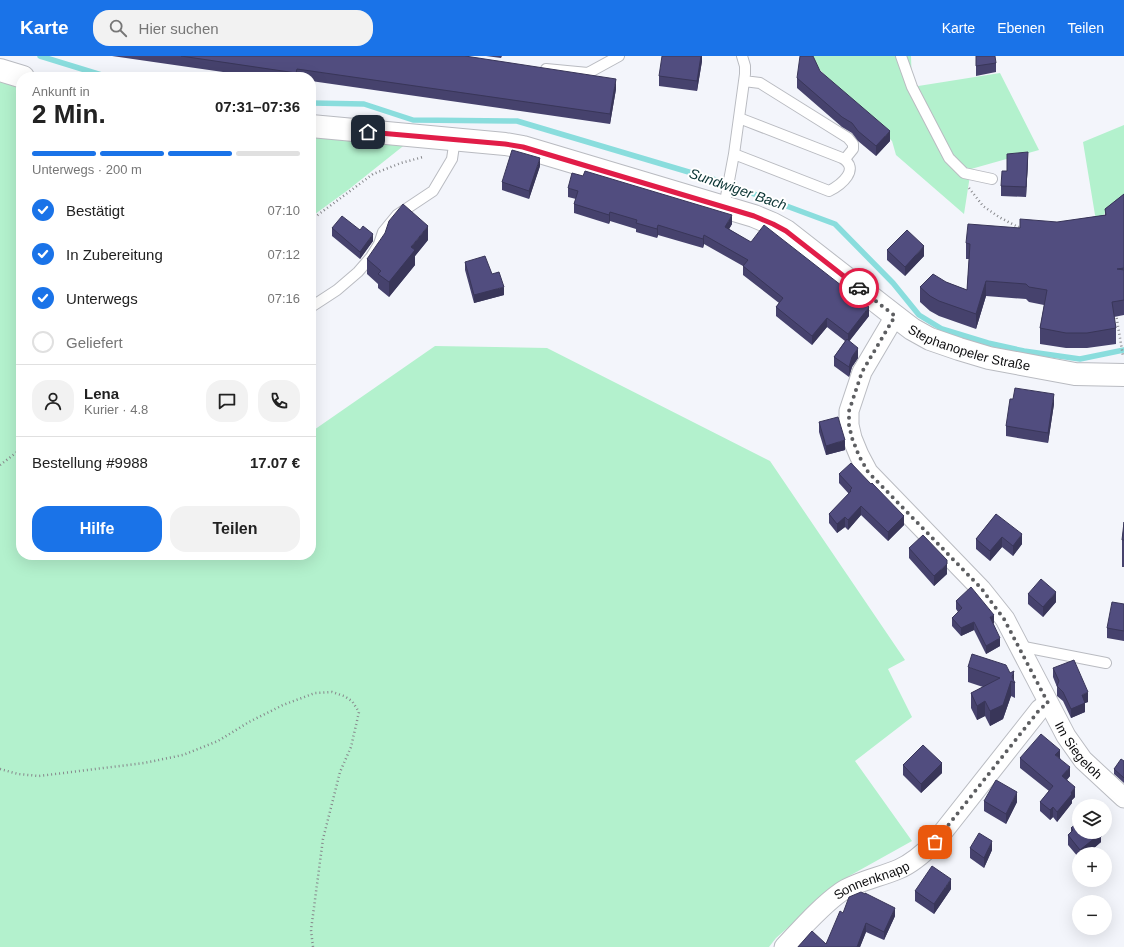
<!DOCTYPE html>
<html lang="de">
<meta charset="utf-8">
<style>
:root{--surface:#fff;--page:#f2f2f2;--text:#222;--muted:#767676;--line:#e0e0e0;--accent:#1a73e8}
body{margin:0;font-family:Helvetica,sans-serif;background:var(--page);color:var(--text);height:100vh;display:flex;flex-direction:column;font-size:15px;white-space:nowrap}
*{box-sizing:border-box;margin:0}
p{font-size:13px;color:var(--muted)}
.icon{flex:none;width:22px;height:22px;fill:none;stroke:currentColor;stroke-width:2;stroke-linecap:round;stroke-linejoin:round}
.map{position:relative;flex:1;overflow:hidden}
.side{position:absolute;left:16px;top:16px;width:300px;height:488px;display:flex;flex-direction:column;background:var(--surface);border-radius:16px;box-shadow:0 4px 16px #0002}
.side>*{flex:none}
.buttons{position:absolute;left:1072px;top:743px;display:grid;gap:8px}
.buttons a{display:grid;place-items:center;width:40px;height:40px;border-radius:50%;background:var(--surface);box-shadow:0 4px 16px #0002;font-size:20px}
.pin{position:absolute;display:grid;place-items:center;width:34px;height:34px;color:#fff;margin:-17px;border-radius:8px;box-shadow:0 2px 6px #0006}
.courier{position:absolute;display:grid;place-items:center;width:40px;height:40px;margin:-20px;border:3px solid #e11d48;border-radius:50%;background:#fff;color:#222;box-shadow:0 1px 5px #0007}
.head em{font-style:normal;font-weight:600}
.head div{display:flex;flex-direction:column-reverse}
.head{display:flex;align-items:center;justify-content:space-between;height:68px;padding:0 16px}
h1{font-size:26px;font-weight:600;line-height:30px}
.bar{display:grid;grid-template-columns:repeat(4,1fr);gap:6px 4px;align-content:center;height:48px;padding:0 16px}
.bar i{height:5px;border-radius:3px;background:var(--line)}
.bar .selected{background:var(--accent)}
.bar p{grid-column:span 4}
.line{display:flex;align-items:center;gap:10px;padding:0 16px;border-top:1px solid var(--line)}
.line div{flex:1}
.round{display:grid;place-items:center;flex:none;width:42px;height:42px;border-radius:16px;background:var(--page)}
ol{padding:0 16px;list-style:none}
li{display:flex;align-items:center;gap:12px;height:44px}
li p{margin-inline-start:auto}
li .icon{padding:4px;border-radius:50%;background:var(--accent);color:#fff;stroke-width:4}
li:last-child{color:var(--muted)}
li i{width:22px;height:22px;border:2px solid var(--line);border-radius:50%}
.action{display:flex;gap:8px;margin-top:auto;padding:8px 16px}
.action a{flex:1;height:46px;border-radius:16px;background:var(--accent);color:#fff;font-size:16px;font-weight:600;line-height:46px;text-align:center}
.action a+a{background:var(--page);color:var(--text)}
header{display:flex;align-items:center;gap:24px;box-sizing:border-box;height:56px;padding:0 20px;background:var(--accent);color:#fff}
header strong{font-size:19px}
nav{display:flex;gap:22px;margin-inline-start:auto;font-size:14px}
.search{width:280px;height:36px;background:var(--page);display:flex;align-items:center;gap:10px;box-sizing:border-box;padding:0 14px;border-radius:16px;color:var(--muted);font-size:15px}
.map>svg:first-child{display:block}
.green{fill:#b3f1cd}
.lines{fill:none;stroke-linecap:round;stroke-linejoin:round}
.stream{stroke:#8adddd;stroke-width:5.5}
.lane-casing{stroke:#b9bbc1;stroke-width:12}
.street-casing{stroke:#b9bbc1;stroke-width:21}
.secondary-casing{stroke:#b9bbc1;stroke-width:24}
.path{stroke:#86878b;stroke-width:2.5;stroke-dasharray:1 3;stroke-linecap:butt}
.lane{stroke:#fff;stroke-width:10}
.street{stroke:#fff;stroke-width:19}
.secondary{stroke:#fff;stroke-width:22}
.wall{fill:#46426d}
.shaded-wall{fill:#393659}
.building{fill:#514d7f;stroke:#393659}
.done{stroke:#5d5e61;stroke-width:4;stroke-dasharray:0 7.2}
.route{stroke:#e11d48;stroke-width:5}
.labels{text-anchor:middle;stroke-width:4;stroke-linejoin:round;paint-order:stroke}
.street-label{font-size:13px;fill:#0c0c0e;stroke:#fff}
.water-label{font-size:14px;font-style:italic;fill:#093333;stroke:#fff}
</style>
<header>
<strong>Karte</strong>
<div class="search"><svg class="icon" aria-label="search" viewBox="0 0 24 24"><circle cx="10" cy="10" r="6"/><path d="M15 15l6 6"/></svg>Hier suchen</div>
<nav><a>Karte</a><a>Ebenen</a><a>Teilen</a></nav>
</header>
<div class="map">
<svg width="1124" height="891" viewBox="0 0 1124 891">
<rect width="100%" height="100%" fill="#f3f5fb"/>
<path class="green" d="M808 0H911L912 31 1000 17 1039 94 971 113 964 158 896 99 892 85 808 2Z
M0 24 21 30V499H311V376L435 290 547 292 770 405 905 604 888 613 912 661 855 705 912 785 842 824 776 882 769 891H0Z
M1124 69V141L1096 165 1083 86Z
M311 78 407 87 348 134 311 161Z"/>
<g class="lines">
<path class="stream" d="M40 0 108 21
M311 47 364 48 413 64 517 65 719 125 835 168 893 227 919 259 942 273 988 287 1024 295 1080 303 1124 294"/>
<defs>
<path id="lane" d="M901 0 912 31 949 102 964 117 992 123
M546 13 588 17 619 0
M744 25 760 27 848 82 853 88V93L845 103
M734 98 829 135C841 129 861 113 842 102L739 62
M724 151 734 98 745 18V10L742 0
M311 251 337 234 358 216 371 201 379 188 383 176 397 159 433 135 452 103 455 83
M1019 590 1106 607"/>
<g id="street">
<path id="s1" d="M895 260 862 316 849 355V369L852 382 859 399 868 416 981 533 1005 563 1066 680 1083 704 1124 742"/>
<path id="s2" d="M784 891C801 873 821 850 841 836 857 825 881 821 899 813 913 807 924 797 935 786L1040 653 1048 647"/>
</g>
<g id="secondary">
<path d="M0 14 23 21"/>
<path id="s3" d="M311 70 505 88 523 91 754 160 773 168 786 175 895 260 912 273 930 283 959 293 989 302 1075 318 1124 319"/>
</g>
</defs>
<use href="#lane" class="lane-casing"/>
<use href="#street" class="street-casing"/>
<use href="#secondary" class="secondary-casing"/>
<path class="path" d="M969 132 983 150 999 161 1018 171H1021
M311 164 373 118 401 107 423 101
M1116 258 1123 300
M0 409 21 393
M0 713 18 718 39 720 144 707 183 699 218 685 249 666 283 649 315 637 332 636 344 640 352 645 359 656 351 691 340 716 323 783 311 874 313 891"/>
<use href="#lane" class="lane"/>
<use href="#street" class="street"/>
<use href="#secondary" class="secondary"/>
</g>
<path class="wall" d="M112 0H465L616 33 610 68 311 25V21H257Z
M486 0H502L501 2Z
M702 0V5L697 35 659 30V20Z
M976 0 996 7V16L976 20Z
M820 15 890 85 876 100 858 85 852 77 842 71 797 32V22Z
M1028 105 1026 141 1001 140V130L1007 115Z
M540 110 529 143 502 134V126Z
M568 132 732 168 729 173 869 260 849 285 858 302 852 311 849 321 834 310V301L845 285 827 271 812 289 776 260V251L779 247 743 219V210L704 188 703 192 658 179 657 182 636 176V173L610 165 609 168 574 157V148L576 143 568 141Z
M1124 138V259L1114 261 1116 272V288L1087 292H1066L1040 288V272L1044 249 1029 246 1026 243 986 240 976 273 939 260 930 255 920 246V231L946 226 967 234 969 203H966V187L1020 172 1105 159V153Z
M332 172 373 185 360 203 332 180Z
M428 184 415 200V209L389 241 378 232V228L367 218V203Z
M887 194 924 200 905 220 887 204Z
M465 206 504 239 474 247 465 214Z
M1013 343 1054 348 1048 387 1006 380V370Z
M819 366 845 394 826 399 819 376Z
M839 418 904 469 888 485 861 459 848 474 845 471 837 477 829 467V458L849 438 839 427Z
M996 458 1022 488 1013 500 1002 491 990 505 976 493V483Z
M1124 466V511H1122V484Z
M909 492 947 518 934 530 909 502Z
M1028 538 1056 546 1043 561 1028 548Z
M956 545 994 567 993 568 1000 590 986 598 974 574 961 580 952 570V562L958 556 956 553Z
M1124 548V585L1107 582V572Z
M968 611 1014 625 1015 627V642L1011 640 1003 663 990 670 985 660 977 664 971 652V637L983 631 968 626Z
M1053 612 1088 646 1085 647V656L1071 662 1063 645 1057 640V631L1053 621Z
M1020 702H1060L1070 720 1067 724 1075 741 1072 744V747L1057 766 1053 761 1050 764 1040 755V746L1049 735 1020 712Z
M1124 705V727L1114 718V713Z
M903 709 942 717 921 737 903 719Z
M984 745 1017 746 1006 768 984 755Z
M1071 772 1103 776V779L1101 781V786L1087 798H1079V802L1068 789V779L1071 777Z
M970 792 992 794 984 812 970 802Z
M951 833 934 858 915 845V835Z
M843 857 895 860 884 884 866 876 860 891H798L826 888Z"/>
<path class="shaded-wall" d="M701 0H702V5L697 35V25Z
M616 23V33L610 68V58Z
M890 75V85L876 100V90Z
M1028 96V105L1026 141V131Z
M540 102V110L529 143V135Z
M610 156V165L609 168V159Z
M732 159V168L725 180V171Z
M658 169V179L657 182V173Z
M428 170V184L415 200V209L389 241V226L411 191Z
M373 178V185L360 203V196Z
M704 179V188L703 192V183Z
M924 190V200L905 220V211Z
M986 225V240L976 273V258Z
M504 231V239L474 247V239Z
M869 251V260L848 287V278Z
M827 262V271L812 289V280Z
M858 292V302L852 311 849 321V311L852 301Z
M1054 338V348L1048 387V377Z
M845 384V394L826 399V390Z
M861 450V459L848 474V464Z
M904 460V469L888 485V476Z
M845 461V471L837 477V468Z
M1022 478V488L1013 500V490Z
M1002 481V491L990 505V495Z
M947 508V518L934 530V520Z
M1056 536V546L1043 561V551Z
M994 559V567L990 569V561Z
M974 566V574L961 580V572Z
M1000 582V590L986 598V590Z
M1014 615V627L1012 621Z
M1011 625V640L1003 663 990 670V655Z
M1088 636V646L1085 647V656L1071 662V653L1082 639Z
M985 645V660L977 664V650Z
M1060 694V703L1055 699Z
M942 707V717L921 737V728Z
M1070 711V720L1062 729V720Z
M1075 731V741L1072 744V747L1057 766V756L1071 737Z
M1017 736V746L1006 768V758Z
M1053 751V761L1050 764V754Z
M1098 776H1103V779L1101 781V786L1087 798H1080V794Z
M992 785V794L984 812V802Z
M951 823V833L934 858V848Z
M895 852V860L884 884V876Z
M866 867V876L860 891H857Z"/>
<path class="building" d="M181 0H465L616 23 610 58 297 13 296 17Z
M662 0H701L697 25 659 20Z
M800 0H813L820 15 890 75 876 90 858 75 852 67 842 61 797 22Z
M976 0H995L996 7 976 10Z
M512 94 540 102 529 135 502 126Z
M1028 96 1026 131 1001 130 1002 115H1007V98Z
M585 115 732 159 725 171 751 186 764 169 869 251 848 278 827 262 812 280 776 251 783 242 743 210 748 204 704 179 703 183 658 169 657 173 636 167 637 164 610 156 609 159 574 148 578 135 568 132 572 117 583 120Z
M1124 138V212L1117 213 1124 214V244L1112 246 1116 272 1087 277H1066L1040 272 1047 234 1029 231 1026 228 986 225 976 258 939 245 930 240 920 231 933 218 946 226 967 234 970 188 966 187 968 168 1020 172V163L1057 166 1106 159 1105 153Z
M403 148 428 170 411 191 415 194 389 226 378 218 381 215 367 203 385 177 389 165Z
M342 160 360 174 363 170 373 178 360 196 332 172Z
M907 174 924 190 905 211 887 194Z
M485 200 492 218 499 216 504 231 474 239 465 206Z
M847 283 858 292 852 301 849 311 834 301Z
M1015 332 1054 338 1048 377 1006 370 1010 343H1013Z
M838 361 845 384 826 390 819 366Z
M851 407 871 428 872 427 904 460 888 476 861 450 848 464 845 461 837 468 829 458 851 435 850 434 852 432 839 418Z
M996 458 1022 478 1013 490 1002 481 990 495 976 483Z
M1124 466V484H1122Z
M923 479 947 504V508L934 520 909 492Z
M1041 523 1056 536 1043 551 1028 538Z
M971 531 994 559 990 561 1000 582 986 590 974 566 961 572 952 562 962 552 956 545Z
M1112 546 1124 548V575L1107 572Z
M972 598 1006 609 1010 617 1014 615 1012 621 1015 627 1011 625 1003 649 990 655 985 645 977 650 971 637 1000 622 968 611Z
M1074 604 1088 636 1082 639 1085 647 1071 653 1063 636 1057 630 1059 625 1053 612Z
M1041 678 1060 694 1055 699 1070 711 1062 720 1075 731 1071 737 1072 738 1057 756 1053 751 1050 754 1040 746 1053 730 1020 702Z
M923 689 942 707 921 728 903 709Z
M1121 703 1124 705V722L1114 713Z
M996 724 1017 736 1006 758 984 745Z
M1079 765V776H1100L1101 777 1080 794 1068 779 1073 774 1071 772Z
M979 777 992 785 984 802 970 792Z
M932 810 951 823 934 848 915 835Z
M861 836 865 838V837L895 852 884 876 866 867 857 891H798L812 875 826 888 840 855 843 857 849 841Z"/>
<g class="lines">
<path class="done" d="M859 232 895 260 862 316 849 355V369L852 382 859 400 868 416 981 532 1004 563 1048 647 1040 653 935 786"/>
<path class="route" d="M368 76 505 88 523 91 754 160 773 168 786 175 859 232"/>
</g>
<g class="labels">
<g class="street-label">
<text dy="5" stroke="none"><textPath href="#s3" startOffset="710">Stephanopeler Straße</textPath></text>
<text dy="5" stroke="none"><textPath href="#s1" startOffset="523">Im Siegeloh</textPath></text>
<text dy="5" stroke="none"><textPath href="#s2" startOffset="112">Sonnenknapp</textPath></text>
</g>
<g class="water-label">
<text transform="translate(738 133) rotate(19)" y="5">Sundwiger Bach</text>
</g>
</g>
</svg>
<div class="buttons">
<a><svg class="icon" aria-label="layers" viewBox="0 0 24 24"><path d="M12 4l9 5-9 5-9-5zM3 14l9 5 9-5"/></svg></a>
<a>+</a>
<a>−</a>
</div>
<div class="pin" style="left:935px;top:786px;background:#ea580c"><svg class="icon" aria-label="bag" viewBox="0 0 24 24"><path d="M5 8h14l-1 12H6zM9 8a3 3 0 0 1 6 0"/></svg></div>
<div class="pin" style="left:368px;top:76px;background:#1f2937"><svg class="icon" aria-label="home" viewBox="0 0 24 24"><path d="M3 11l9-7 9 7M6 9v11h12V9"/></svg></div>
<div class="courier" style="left:859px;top:232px"><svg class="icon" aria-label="car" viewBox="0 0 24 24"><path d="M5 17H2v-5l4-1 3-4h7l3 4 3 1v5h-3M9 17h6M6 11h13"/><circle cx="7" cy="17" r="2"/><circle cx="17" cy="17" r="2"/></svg></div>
<section class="side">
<div class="head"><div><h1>2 Min.</h1><p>Ankunft in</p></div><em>07:31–07:36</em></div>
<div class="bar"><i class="selected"></i><i class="selected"></i><i class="selected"></i><i></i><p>Unterwegs · 200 m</p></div>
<ol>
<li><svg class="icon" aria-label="check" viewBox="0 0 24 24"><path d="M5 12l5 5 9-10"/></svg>Bestätigt<p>07:10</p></li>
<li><svg class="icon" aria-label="check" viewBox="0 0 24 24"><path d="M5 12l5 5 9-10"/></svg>In Zubereitung<p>07:12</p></li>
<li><svg class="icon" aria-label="check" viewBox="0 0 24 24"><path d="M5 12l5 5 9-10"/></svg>Unterwegs<p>07:16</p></li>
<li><i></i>Geliefert</li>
</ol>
<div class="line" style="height:72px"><a class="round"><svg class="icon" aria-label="person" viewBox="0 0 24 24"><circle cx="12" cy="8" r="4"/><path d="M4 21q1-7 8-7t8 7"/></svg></a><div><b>Lena</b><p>Kurier · 4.8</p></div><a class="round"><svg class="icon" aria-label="chat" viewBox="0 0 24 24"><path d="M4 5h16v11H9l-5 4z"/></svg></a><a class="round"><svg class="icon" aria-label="phone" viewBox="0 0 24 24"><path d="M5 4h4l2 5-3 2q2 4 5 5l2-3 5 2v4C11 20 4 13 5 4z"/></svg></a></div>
<div class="line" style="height:52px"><div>Bestellung #9988</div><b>17.07 €</b></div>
<div class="action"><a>Hilfe</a><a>Teilen</a></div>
</section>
</div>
